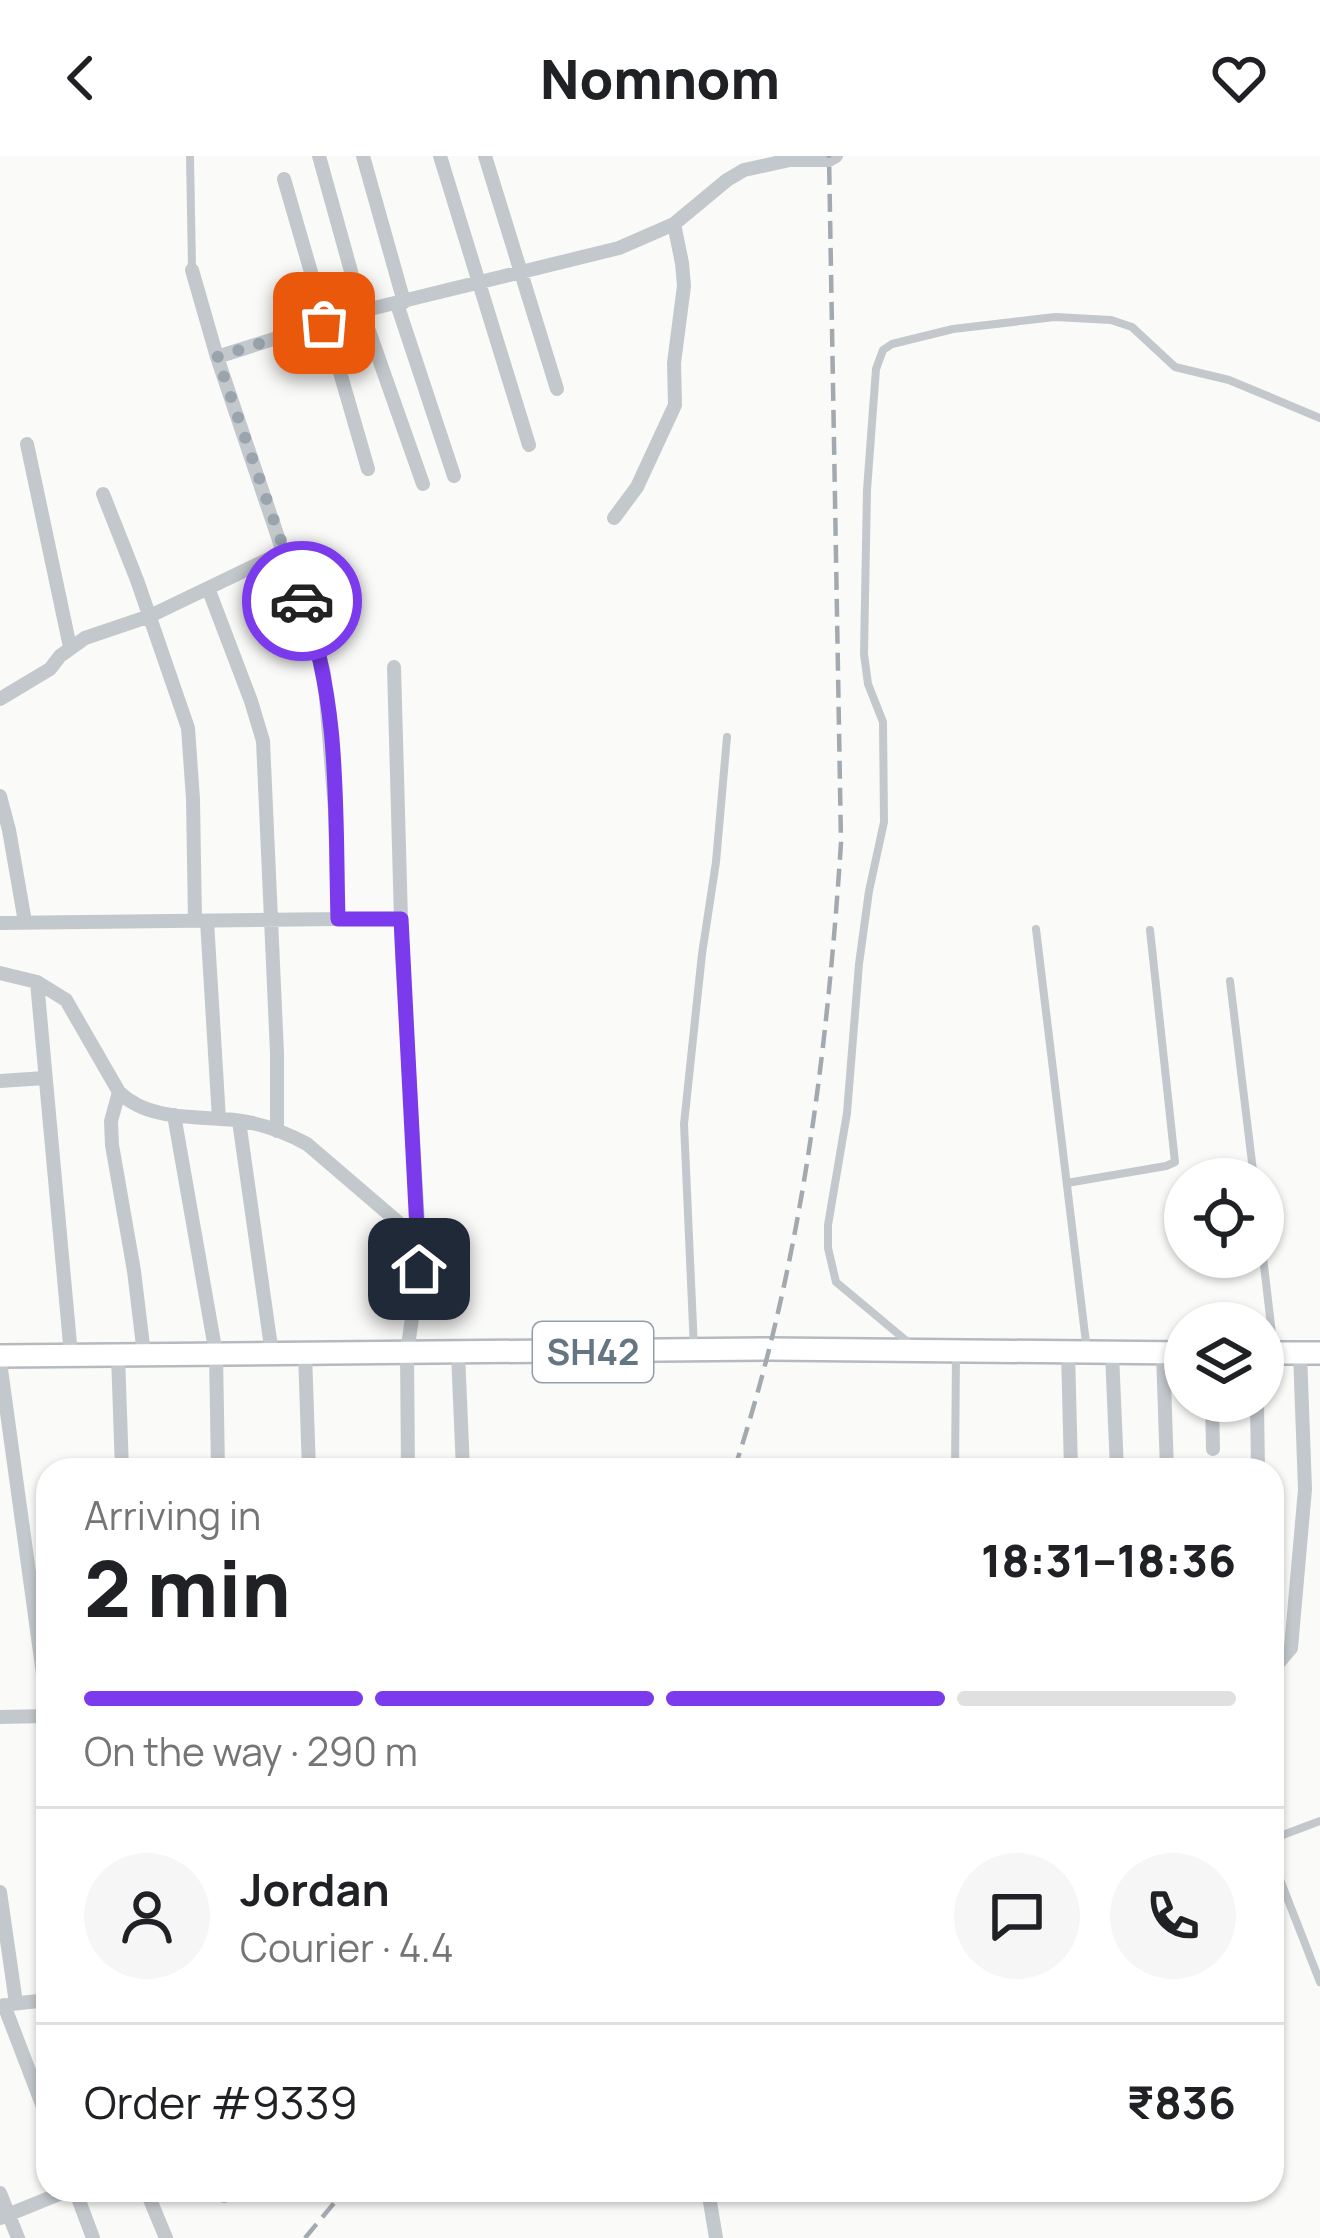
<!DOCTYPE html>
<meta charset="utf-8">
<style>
:root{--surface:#fff;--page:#f6f6f6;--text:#202124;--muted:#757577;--line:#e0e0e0;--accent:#7c3aed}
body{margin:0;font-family:Manrope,sans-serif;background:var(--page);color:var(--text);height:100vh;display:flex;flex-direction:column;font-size:45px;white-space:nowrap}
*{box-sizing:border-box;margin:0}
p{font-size:39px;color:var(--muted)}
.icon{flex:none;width:66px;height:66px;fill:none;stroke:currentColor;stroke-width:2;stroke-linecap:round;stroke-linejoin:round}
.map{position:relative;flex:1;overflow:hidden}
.details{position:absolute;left:36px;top:1302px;width:1248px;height:744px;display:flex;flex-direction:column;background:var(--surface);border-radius:36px;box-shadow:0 3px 9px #0004}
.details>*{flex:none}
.fabs{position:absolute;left:1164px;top:1002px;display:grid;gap:24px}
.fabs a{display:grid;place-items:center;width:120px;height:120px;border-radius:50%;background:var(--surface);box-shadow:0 3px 9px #0004;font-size:60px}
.pin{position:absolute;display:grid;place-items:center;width:102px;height:102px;color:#fff;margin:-51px;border-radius:24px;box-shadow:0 6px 18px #0006}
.courier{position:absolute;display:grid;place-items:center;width:120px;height:120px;margin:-60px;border:9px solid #7c3aed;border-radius:50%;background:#fff;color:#222;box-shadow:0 3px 15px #0007}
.headline em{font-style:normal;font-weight:800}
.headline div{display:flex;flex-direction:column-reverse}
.headline{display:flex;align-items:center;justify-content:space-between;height:204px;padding:0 48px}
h1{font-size:78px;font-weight:800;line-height:90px}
.bar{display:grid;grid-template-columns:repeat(4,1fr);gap:18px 12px;align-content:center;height:144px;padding:0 48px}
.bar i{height:15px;border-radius:9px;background:var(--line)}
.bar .on{background:var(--accent)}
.bar p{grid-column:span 4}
.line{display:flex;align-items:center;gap:30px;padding:0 48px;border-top:3px solid var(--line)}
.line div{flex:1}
.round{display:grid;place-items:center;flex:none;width:126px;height:126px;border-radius:63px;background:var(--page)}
header{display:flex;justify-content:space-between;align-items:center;height:156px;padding:0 48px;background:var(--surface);font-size:54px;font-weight:800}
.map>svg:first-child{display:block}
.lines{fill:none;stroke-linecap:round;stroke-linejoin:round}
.primary-casing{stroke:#b5babe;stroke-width:26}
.service{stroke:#c3c8cc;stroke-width:8}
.minor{stroke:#c3c8cc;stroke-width:14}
.primary{stroke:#fff;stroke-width:21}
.rail{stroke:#a2aab0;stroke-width:4.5;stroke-dasharray:18 9;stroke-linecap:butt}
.done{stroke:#99a4ac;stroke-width:12;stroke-dasharray:0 21.6}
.route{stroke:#7c3aed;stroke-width:15}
.labels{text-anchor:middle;stroke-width:12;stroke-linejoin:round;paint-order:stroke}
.shield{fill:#fff;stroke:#939fa8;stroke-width:3}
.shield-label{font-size:36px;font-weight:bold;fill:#657683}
</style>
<header><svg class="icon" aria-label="back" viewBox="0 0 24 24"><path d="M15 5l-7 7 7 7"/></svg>Nomnom<svg class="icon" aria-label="heart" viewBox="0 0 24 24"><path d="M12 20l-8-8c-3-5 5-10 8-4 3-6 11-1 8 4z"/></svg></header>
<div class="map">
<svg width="1320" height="2082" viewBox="0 0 1320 2082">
<rect width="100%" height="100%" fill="#fafaf8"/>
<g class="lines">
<defs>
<path id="primary" d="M1263 1197H1320
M0 1200 771 1193 1185 1197"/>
</defs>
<use href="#primary" class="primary-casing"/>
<path class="service" d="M190 0 192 112
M1036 773 1087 1195
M1230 825 1254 1023
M1067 1027 1166 1010 1175 1006 1150 774
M1263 1101 1274 1195
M909 1187 836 1126 828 1092V1069L847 957 859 808 869 735 884 666 883 566 868 528 864 498 867 334 876 213 883 194 892 188 953 173 1055 161 1111 164 1132 171 1175 211 1229 224 1320 262
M694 1193 684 968 702 798 716 706 727 581
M955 1314 956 1197
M1272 1683 1320 1665
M1272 1703 1320 1826"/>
<path class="minor" d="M319 0 362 155 423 328
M363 0 404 146
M440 0 529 289
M485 0 557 233
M284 23 368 313
M192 114 217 201
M397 148 454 320
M27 288 70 491
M103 338 137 424 188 572 193 643 195 765
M614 362 637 331 675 249 674 207 684 130 682 107 674 68
M208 432 251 545 263 585 277 897V975
M394 511 402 800 419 1084V1113L407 1197 408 1314
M0 543 50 513 60 500 85 482 150 460 283 396
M0 640 9 674 25 766
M338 763H401
M207 765 219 963
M0 767 338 763 335 654 324 517 311 469 283 396 217 201 362 155 619 92 674 68 727 24 744 14 790 4H829L836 0
M0 817 37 826 66 844 119 936C148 965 197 960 235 964 261 967 285 976 307 988L419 1084
M37 826 71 1199
M0 925 45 922
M119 936 111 965 112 989 134 1115 144 1198
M174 959 216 1198 218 1314
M239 965 272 1198
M1068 1196 1071 1314
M305 1197 309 1314
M458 1197 463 1314
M1112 1197 1117 1314
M1163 1197 1167 1314
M118 1199 122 1314
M0 1206 48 1554
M1212 1245 1213 1293
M1257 1245 1258 1314
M1272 1508 1280 1505 1291 1492 1305 1333 1300 1197
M0 1561 48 1560
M0 1736 16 1847
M11 1848 48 1844
M4 1849 48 1964
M75 2034 93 2082
M146 2034 166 2082
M222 2034 224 2040
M708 2034 716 2082
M0 2037 18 2082
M0 2062 69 2034"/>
<use href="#primary" class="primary"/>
<path class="rail" d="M734 1314C801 1112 827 899 841 687L829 0
M305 2082 345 2034"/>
</g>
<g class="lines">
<path class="done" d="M302 445 217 201 324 167"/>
<path class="route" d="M302 445C341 545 335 658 338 763H401L419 1113"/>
</g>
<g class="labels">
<rect class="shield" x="533" y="1166" width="120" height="60" rx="9"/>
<g class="shield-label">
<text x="593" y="1209">SH42</text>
</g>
</g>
</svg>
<div class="fabs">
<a><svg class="icon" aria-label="locate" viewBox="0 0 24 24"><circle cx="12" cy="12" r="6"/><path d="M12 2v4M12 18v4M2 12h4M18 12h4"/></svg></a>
<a><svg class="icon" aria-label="layers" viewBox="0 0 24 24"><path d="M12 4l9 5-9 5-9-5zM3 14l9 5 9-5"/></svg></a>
</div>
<div class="pin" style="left:324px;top:167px;background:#ea580c"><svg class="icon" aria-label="bag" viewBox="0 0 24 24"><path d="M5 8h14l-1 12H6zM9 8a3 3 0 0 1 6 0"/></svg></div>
<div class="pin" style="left:419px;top:1113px;background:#1f2937"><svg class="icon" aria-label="home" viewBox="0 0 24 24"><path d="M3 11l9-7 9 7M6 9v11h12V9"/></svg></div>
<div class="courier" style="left:302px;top:445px"><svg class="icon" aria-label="car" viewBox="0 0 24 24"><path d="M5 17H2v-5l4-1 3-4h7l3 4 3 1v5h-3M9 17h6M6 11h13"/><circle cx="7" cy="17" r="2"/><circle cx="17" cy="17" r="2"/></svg></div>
<section class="details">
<div class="headline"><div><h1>2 min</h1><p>Arriving in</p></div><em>18:31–18:36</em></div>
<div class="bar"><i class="on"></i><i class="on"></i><i class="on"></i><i></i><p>On the way · 290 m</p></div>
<div class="line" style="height:216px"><a class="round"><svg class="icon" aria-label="person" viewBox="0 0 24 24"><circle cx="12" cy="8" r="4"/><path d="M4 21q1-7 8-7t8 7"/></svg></a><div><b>Jordan</b><p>Courier · 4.4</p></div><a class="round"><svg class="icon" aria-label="chat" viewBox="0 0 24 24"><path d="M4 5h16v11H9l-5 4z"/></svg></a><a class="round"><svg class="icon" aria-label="phone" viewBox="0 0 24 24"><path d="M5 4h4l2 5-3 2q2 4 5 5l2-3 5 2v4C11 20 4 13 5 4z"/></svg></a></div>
<div class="line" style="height:156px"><div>Order #9339</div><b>₹836</b></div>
</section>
</div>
